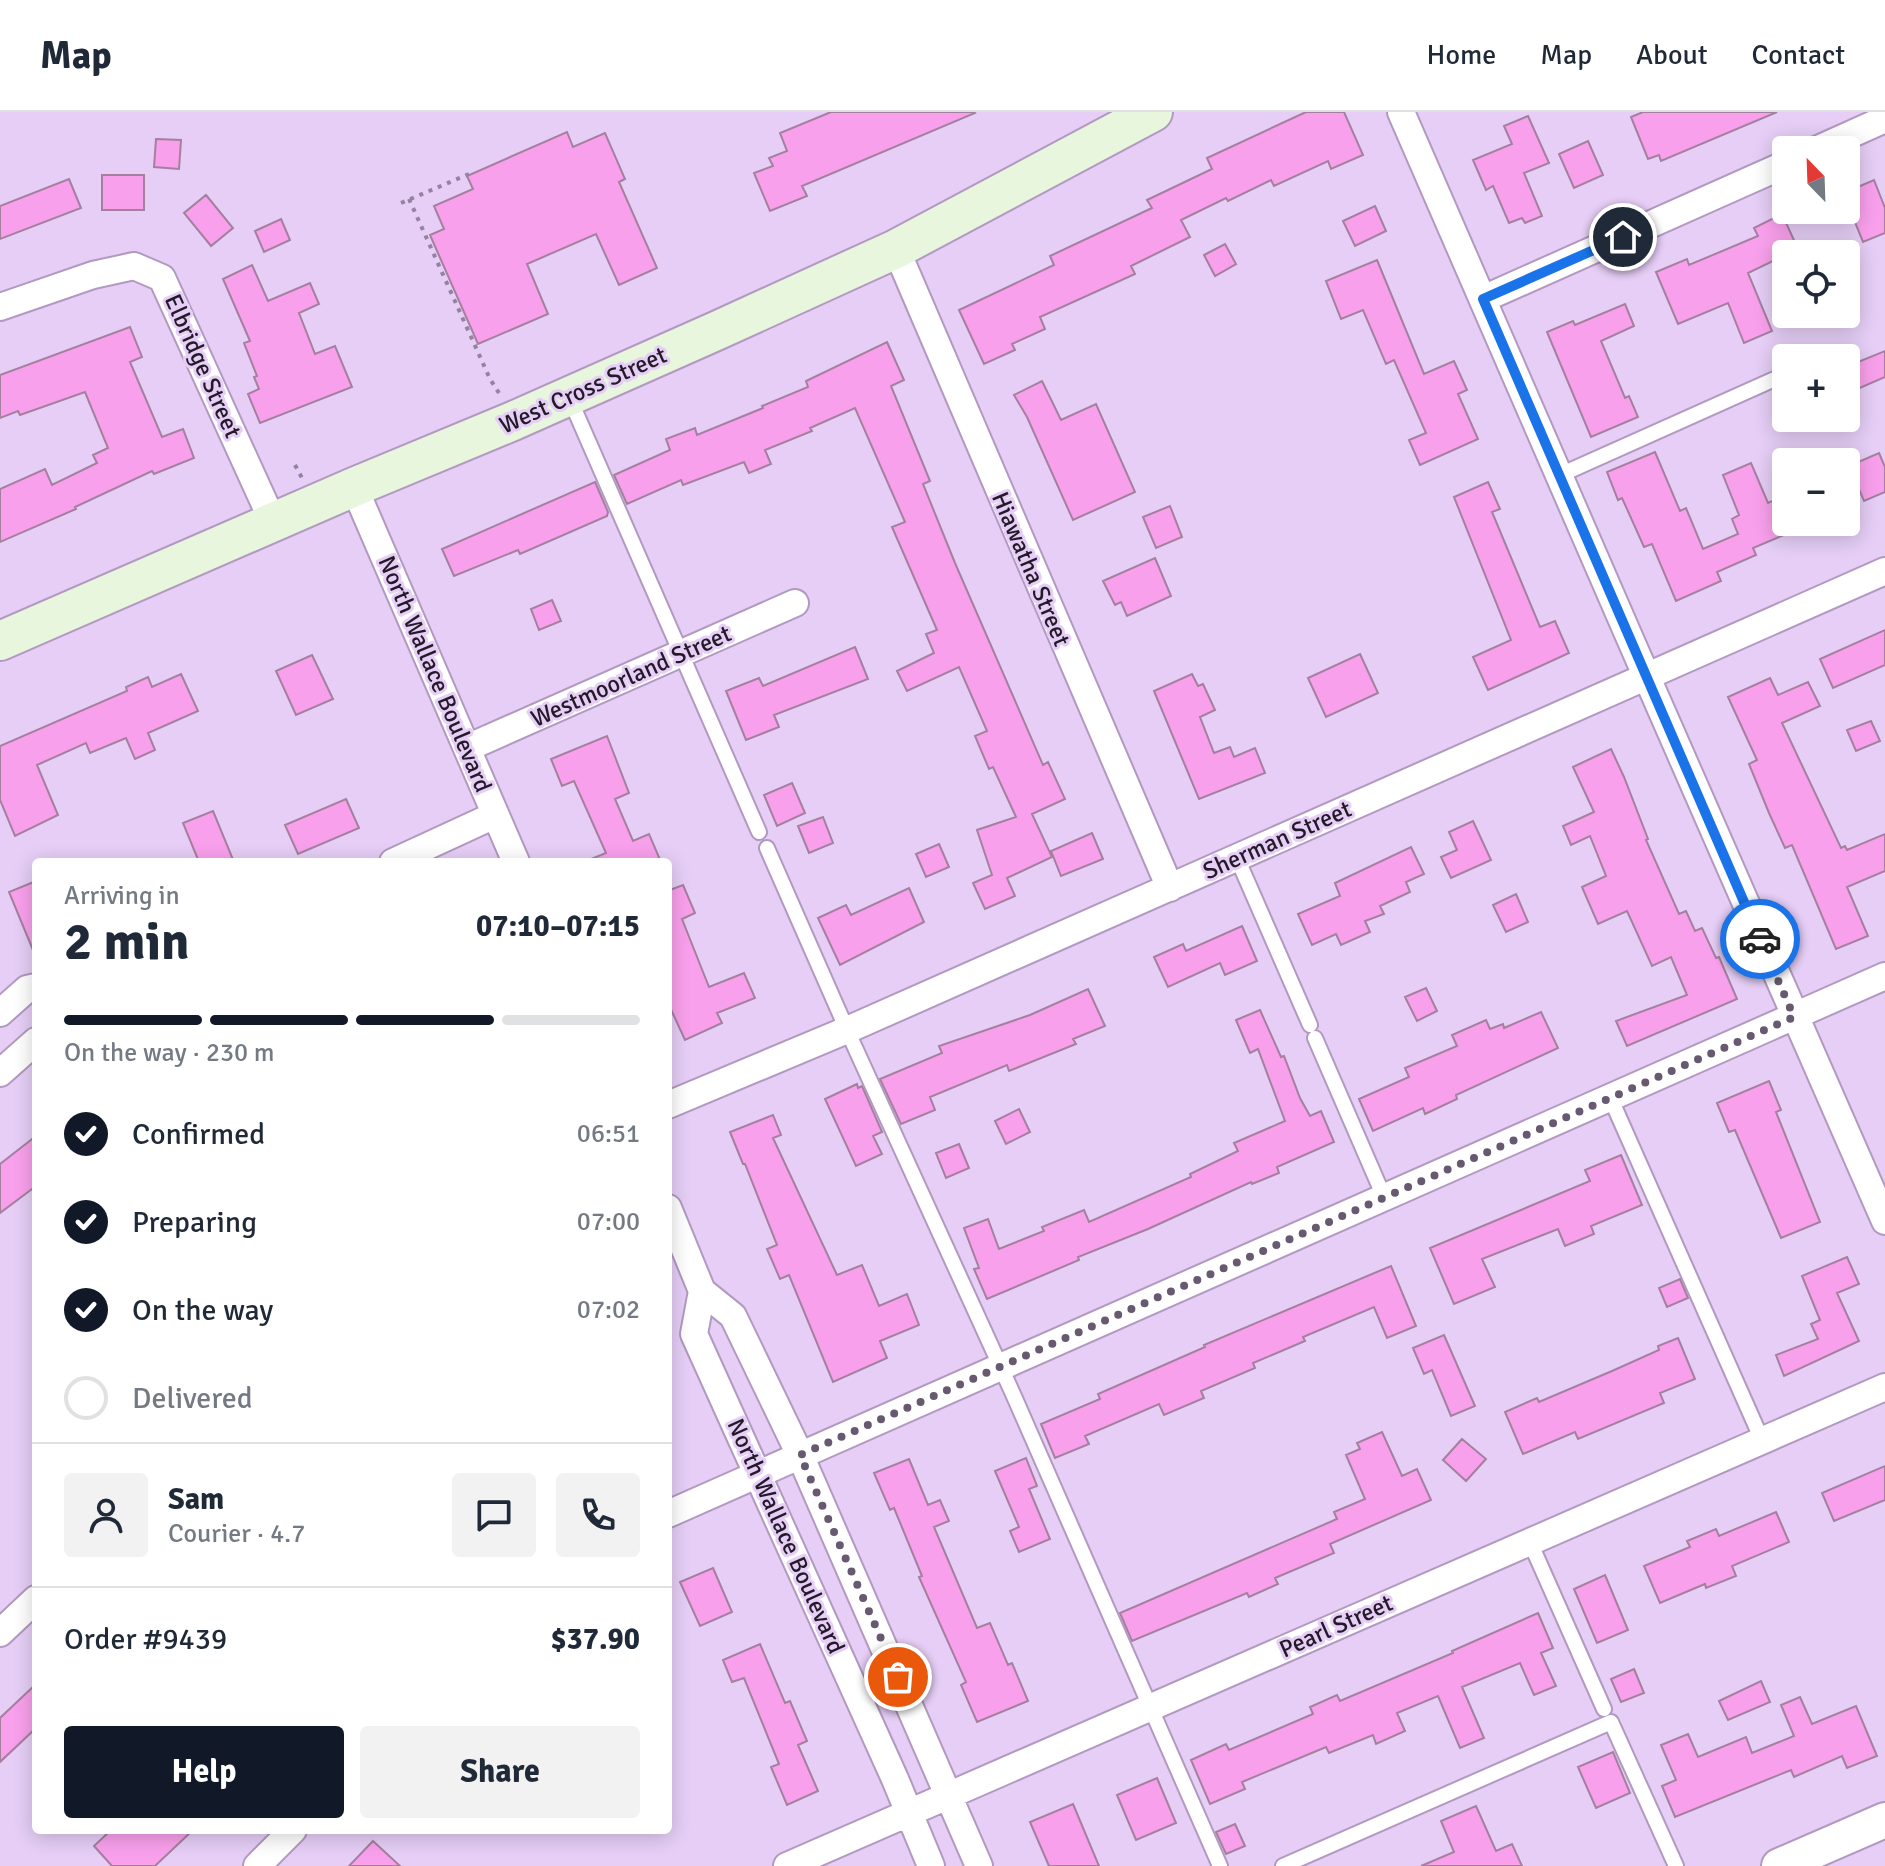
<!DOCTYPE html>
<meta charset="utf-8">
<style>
:root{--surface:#fff;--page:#f2f2f3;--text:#1f2937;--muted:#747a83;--line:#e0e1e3;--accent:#111827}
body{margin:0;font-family:Signika,sans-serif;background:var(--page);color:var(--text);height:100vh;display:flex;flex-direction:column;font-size:30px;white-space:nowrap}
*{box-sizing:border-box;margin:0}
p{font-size:26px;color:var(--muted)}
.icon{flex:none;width:44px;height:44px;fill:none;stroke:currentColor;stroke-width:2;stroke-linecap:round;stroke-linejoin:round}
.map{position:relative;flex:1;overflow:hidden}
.details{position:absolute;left:32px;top:746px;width:640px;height:976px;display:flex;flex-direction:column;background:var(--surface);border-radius:8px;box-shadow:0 4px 20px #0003}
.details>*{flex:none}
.needle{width:52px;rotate:337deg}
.controls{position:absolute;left:1772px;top:24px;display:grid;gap:16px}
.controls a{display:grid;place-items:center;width:88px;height:88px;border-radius:8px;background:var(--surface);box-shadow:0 4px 20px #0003;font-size:40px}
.pin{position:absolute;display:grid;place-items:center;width:68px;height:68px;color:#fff;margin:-34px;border:4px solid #fff;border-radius:50%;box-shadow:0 2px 8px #0007}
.courier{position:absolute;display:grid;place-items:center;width:80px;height:80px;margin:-40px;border:6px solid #1a73e8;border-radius:50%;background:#fff;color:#222;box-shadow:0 2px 10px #0007}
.summary em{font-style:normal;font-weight:700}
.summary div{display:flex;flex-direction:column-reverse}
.summary{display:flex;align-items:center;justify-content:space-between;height:136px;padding:0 32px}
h1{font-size:52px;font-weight:700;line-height:60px}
.bar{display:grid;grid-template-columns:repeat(4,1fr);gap:12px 8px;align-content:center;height:96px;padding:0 32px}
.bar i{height:10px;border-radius:6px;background:var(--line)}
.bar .active{background:var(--accent)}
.bar p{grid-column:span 4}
.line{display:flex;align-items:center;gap:20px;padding:0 32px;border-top:2px solid var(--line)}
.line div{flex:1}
.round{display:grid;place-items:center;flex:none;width:84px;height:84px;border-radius:8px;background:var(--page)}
ol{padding:0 32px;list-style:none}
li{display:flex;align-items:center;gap:24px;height:88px}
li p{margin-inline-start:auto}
li .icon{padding:8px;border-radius:50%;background:var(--accent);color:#fff;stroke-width:4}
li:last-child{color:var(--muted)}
li i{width:44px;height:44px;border:4px solid var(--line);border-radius:50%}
.button{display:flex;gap:16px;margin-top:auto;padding:16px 32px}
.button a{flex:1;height:92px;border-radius:8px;background:var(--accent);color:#fff;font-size:32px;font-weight:700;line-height:92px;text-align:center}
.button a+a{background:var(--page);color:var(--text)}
header{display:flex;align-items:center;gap:48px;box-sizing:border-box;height:112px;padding:0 40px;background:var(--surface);border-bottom:2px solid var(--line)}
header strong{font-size:38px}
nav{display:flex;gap:44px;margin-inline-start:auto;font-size:28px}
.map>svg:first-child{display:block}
.building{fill:#f9a0ec;stroke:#a4809e;stroke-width:2}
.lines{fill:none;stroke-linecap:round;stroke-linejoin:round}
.service-casing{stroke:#b199c0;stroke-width:18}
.minor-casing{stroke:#b199c0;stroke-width:30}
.tertiary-casing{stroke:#b199c0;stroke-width:38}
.secondary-casing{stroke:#b199c0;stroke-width:42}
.path{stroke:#9483a0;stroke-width:4;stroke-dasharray:4 6;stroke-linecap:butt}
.service{stroke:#fff;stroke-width:14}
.minor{stroke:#fff;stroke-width:26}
.tertiary{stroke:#fff;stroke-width:34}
.secondary{stroke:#e7f6dc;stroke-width:38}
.done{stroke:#675970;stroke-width:8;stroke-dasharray:0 14.4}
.route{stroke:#1a73e8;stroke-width:10}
.labels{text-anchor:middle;stroke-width:6;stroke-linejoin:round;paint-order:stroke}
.street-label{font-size:24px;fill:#231a28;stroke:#e6cef6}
</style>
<header>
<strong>Map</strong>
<nav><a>Home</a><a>Map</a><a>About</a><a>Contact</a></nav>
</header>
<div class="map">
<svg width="1885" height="1754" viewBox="0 0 1885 1754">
<rect width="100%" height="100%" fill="#e6cef6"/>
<path class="building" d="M831 0H974L975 1 802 74 807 84 770 99 754 61 773 54 769 46 787 39 780 21Z
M1306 0H1344L1363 43 1331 57 1328 49 1274 74 1271 68 1228 89 1226 86 1181 108 1190 125 1131 154 1135 162 1040 205 1045 217 1012 232 1015 238 984 252 959 198 1054 153 1050 144 1152 96 1147 88 1212 57 1207 46Z
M1643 0H1777L1661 49 1659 43 1648 47 1631 5Z
M1528 4 1549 51 1524 61 1542 104 1525 111 1522 106 1509 111 1493 74 1486 78 1473 48 1512 32 1504 14Z
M567 20 573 35 605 21 625 67 619 70 657 156 619 173 596 122 527 152 548 202 478 232 430 123 444 117 434 94 473 77 467 64Z
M156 27 181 28 179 57 154 55Z
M1588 29 1603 63 1574 76 1559 42Z
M102 63H144V98H102Z
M69 67 81 96 0 127V94Z
M1874 68 1885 96V121L1863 130 1846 88V80Z
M206 83 233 116 211 134 184 101Z
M1375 94 1386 119 1355 134 1343 109Z
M1782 102 1798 137 1748 161 1772 219 1744 231 1728 191 1678 212 1656 160 1687 147 1689 153 1758 124 1754 116Z
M281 107 290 128 264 140 255 119Z
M1225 132 1236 152 1215 164 1204 143Z
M1377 148 1424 262 1454 249 1467 278 1458 282 1478 327 1420 353 1409 328 1426 321 1394 248 1386 252 1363 198 1341 207 1326 169Z
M252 153 268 189 310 171 319 192 299 201 315 242 335 234 352 275 260 311 248 282 259 277 254 265 257 264 244 231 250 229 223 167Z
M1625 192 1634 214 1601 229 1625 286 1629 284 1638 305 1591 325 1547 220 1573 209 1575 213Z
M130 215 142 245 130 250 162 325 183 317 194 346 154 362 152 359 75 395 76 397 0 430V377L45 357 52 373 97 351 93 343 108 336 85 280 20 303 18 299 0 306V263Z
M887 230 904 268 891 274 930 369 923 372 955 451 1043 653 1048 650 1065 687 1032 702 1052 745 1007 766 1015 784 985 797 973 771 992 763 977 718 1016 705 993 655 989 657 975 624 987 619 959 555 907 579 897 559 934 541 926 522 937 518 892 415 905 410 855 296 810 316 812 319 765 338 771 352 749 361 744 350 683 373 681 368 627 392 614 363 670 338 666 327 695 316 697 323 763 296 762 294 808 275 806 269Z
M1885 239V265L1846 282V255Z
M1042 269 1061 308 1096 292 1135 380 1073 408 1027 305 1014 283Z
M1655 340 1680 399 1686 396 1703 437 1738 422 1732 407 1739 403 1723 363 1751 351 1768 391 1786 383V422L1753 436 1756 443 1717 460 1721 469 1676 489 1652 432 1644 435 1622 386 1618 388 1607 360Z
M1879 341 1885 355V380L1864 389 1849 354Z
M595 370 608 400 607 404 520 442 518 438 454 464 442 437Z
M1488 370 1500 397 1492 400 1540 515 1555 509 1569 541 1488 578 1473 545 1511 528 1454 385Z
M1170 394 1182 425 1156 436 1143 405Z
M1155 446 1171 484 1127 504 1121 490 1115 493 1103 469Z
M552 488 561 509 539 518 531 497Z
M1885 518V553L1833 576 1820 547Z
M855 535 868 567 774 603 779 615 746 628 726 579 759 566 763 574Z
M1360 542 1378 581 1326 605 1308 566Z
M312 543 333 587 296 603 276 559Z
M181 562 198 599 148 621 155 638 135 647 126 626 90 641 86 631 37 653 58 703 15 724 0 688V634L127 579 126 575 148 565 152 575Z
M1192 562 1198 574 1203 572 1215 598 1200 605 1214 641 1230 635 1234 645 1255 636 1265 661 1199 687 1154 579Z
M1770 566 1778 583 1808 570 1820 594 1782 611 1841 736 1845 734 1847 738 1885 722V759L1847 775 1868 824 1836 837 1792 733 1785 736 1769 701 1749 652 1757 648 1728 585Z
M1871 609 1880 629 1856 639 1847 618Z
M607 624 629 681 615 687 633 729 649 722 661 750H584L606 741 574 669 562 674 551 647Z
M1611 637 1624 665 1648 727 1646 728 1679 802 1686 799 1695 819 1702 816 1716 846 1719 845 1737 887 1627 934 1616 909 1687 883 1671 845 1652 854 1627 799 1598 812 1582 775 1606 764 1590 724 1571 733 1563 714 1594 700 1573 655Z
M792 671 805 701 777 714 764 683Z
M346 687 359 716 298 742 285 713Z
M213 699 234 750H199L183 711Z
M823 705 833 731 809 741 798 714Z
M1473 709 1491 748 1451 766 1441 745 1457 738 1449 720Z
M1092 721 1103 747 1061 764 1051 739Z
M939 732 949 755 926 765 916 742Z
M1411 735 1424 762 1406 770 1410 780 1380 794 1384 802 1365 809 1370 820 1341 833 1336 822 1312 833 1298 802 1340 784 1335 771Z
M36 769V843H35L9 780Z
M683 773 695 801 682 807 709 875 744 861 755 886 717 901 722 911 685 928 668 891V775L670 778Z
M909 776 924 810 840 853 818 806 846 793 851 803Z
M1516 782 1528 810 1506 820 1493 793Z
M1242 814 1257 849 1225 863 1220 851 1168 875 1154 845 1183 832 1186 839Z
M1426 876 1437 899 1417 909 1405 885Z
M1088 877 1105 914 1073 927 1076 932 1009 959 1007 953 930 985 935 998 901 1012 880 967 942 941 939 934 1030 903Z
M1260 898 1281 945 1284 944 1300 986 1310 1004 1321 999 1334 1030 1277 1055 1279 1061 1252 1072 1251 1070 1148 1117 1078 1145 1079 1148 987 1187 974 1157 979 1156 964 1116 988 1107 999 1137 1044 1119 1042 1115 1084 1098 1089 1110 1191 1065 1190 1062 1238 1039 1234 1031 1285 1009 1258 937 1250 941 1236 908Z
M1541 900 1558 936 1456 983 1457 987 1425 1002 1423 996 1373 1019 1359 987 1409 965 1405 956 1457 934 1452 923 1486 908 1490 917 1503 912 1504 916Z
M1769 969 1781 998 1776 1000 1820 1110 1781 1126 1735 1018 1729 1020 1717 991Z
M857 972 858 976 862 974 882 1020 873 1024 882 1042 856 1054 825 987Z
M1019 997 1030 1020 1006 1032 995 1009Z
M773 1003 781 1023 773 1026 837 1163 862 1153 879 1194 907 1182 919 1213 880 1229 887 1246 833 1270 789 1163 780 1167 767 1137 777 1133 745 1052H743L730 1020Z
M36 1024V1074L0 1101V1052Z
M959 1032 969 1056 946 1066 936 1041Z
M1621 1043 1642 1093 1591 1114 1594 1122 1565 1134 1558 1117 1482 1147 1495 1175 1454 1192 1430 1136 1590 1069 1585 1058Z
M1847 1145 1859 1172 1837 1181 1859 1229 1784 1264 1776 1243 1818 1227 1811 1212 1820 1208 1802 1164Z
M1391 1154 1416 1214 1387 1226 1374 1195 1303 1225 1305 1229 1253 1251 1255 1256 1201 1279 1204 1286 1164 1303 1159 1292 1085 1324 1089 1332 1055 1346 1041 1312 1100 1287 1098 1282 1205 1235 1204 1233Z
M1680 1167 1688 1186 1667 1195 1659 1176Z
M1444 1223 1475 1294 1451 1304 1432 1258 1424 1262 1413 1236Z
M1678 1226 1695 1267 1660 1281 1664 1291 1578 1327 1575 1320 1523 1342 1505 1300 1537 1286 1539 1290 1612 1259 1659 1238 1658 1234Z
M1382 1320 1402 1364 1417 1357 1431 1388 1330 1432 1334 1441 1275 1466 1278 1472 1249 1485 1247 1481 1132 1529 1120 1501 1337 1407 1334 1400 1365 1387 1346 1343 1360 1337 1357 1331Z
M1462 1327 1486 1347 1466 1369 1443 1348Z
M1026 1346 1037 1374 1029 1377 1050 1427 1019 1440 1010 1419 1019 1415 995 1359Z
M909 1347 928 1393 940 1388 949 1409 934 1415 977 1516 990 1511 1008 1553 1012 1551 1028 1589 977 1610 961 1573 966 1570 919 1465 922 1464 894 1396 890 1398 874 1361Z
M1885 1354V1388L1834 1409 1822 1381Z
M1776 1400 1789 1430 1732 1454 1736 1464 1706 1476 1705 1472 1660 1491 1644 1454 1690 1435 1687 1429 1716 1417 1719 1424Z
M713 1456 732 1500 700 1514 680 1470Z
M1605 1463 1628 1518 1597 1531 1574 1477Z
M1538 1501 1553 1536 1541 1541 1556 1574 1534 1583 1520 1551 1462 1575 1484 1626 1460 1636 1438 1584 1397 1601 1405 1619 1376 1632 1373 1623 1329 1641 1326 1635 1242 1670 1245 1677 1210 1692 1191 1648 1226 1632 1229 1638 1313 1602 1310 1595 1337 1583 1340 1589 1453 1541 1452 1539Z
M760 1532 785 1591 790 1589 807 1629 798 1633 818 1679 787 1693 771 1655 779 1652 744 1566 732 1570 723 1548Z
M1634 1557 1644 1581 1621 1590 1611 1567Z
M1761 1569 1770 1590 1728 1608 1719 1589Z
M36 1572V1616L0 1650V1606Z
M1800 1585 1812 1612 1856 1594 1877 1644 1847 1656 1842 1644 1794 1665 1791 1658 1675 1705 1662 1674 1676 1668 1661 1633 1688 1622 1698 1645 1746 1625 1752 1641 1794 1624 1781 1593Z
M1613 1640 1630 1681 1596 1696 1578 1655Z
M1157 1666 1176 1711 1136 1728 1117 1683Z
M1073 1692 1099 1754H1049L1030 1710Z
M1476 1694 1496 1739 1512 1732 1522 1754H1421L1454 1740 1441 1709Z
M1235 1712 1245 1734 1226 1742 1216 1720Z
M111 1718H193L155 1754H112L94 1734Z
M373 1729 400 1754H349Z"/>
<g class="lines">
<defs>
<path id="service" d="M569 285 759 720
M1560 363 1786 262
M767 736 847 918 1013 1282 1220 1754
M1237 746 1310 913
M1315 926 1384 1085
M1610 985 1762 1328
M1530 1430 1604 1597
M1283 1754 1611 1610 1676 1754"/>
<path id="minor" d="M1401 0C1563 369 1721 741 1885 1109
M1816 38 1885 7
M896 137 1170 776
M1483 187 1786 52
M0 195 93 163 134 154 162 166 273 410
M354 375 516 750
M467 636 795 491
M393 750 495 703
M0 901 27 877 36 875
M0 961 36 929
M668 993 847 918 1885 459
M668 1096 702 1179 733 1204 800 1343 979 1754
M702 1179 694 1222 895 1667 931 1754
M668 1402 1885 864
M0 1521 36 1487
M257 1754 293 1718
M787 1754 1885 1275"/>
<path id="tertiary" d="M1779 1754 1885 1708"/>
<path id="secondary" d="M0 529 354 375 513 309 716 219 896 137 1153 0"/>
</defs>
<use href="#service" class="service-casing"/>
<use href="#minor" class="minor-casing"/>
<use href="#tertiary" class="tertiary-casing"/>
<use href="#secondary" class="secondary-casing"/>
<path class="path" d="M409 87 490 267 499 281
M401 91 469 62
M295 353 302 366"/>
<use href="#service" class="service"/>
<use href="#minor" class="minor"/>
<use href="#tertiary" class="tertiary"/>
<use href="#secondary" class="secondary"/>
</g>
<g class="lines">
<path class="done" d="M898 1565 800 1343 1794 905 1760 827"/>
<path class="route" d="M1623 125 1483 187 1760 827"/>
</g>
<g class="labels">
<g class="street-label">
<text transform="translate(203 254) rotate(66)" y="8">Elbridge Street</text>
<text transform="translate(583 278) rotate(-24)" y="8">West Cross Street</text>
<text transform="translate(1031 457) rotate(67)" y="8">Hiawatha Street</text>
<text transform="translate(435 562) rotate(67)" y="8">North Wallace Boulevard</text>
<text transform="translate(631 564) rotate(-24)" y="8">Westmoorland Street</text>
<text transform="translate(1277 728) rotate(-24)" y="8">Sherman Street</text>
<text transform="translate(786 1424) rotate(66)" y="8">North Wallace Boulevard</text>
<text transform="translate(1336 1514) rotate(-24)" y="8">Pearl Street</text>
</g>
</g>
</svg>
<div class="controls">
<a><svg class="needle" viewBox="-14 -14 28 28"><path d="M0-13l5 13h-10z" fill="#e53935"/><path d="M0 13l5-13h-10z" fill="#747a83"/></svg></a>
<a><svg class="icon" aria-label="locate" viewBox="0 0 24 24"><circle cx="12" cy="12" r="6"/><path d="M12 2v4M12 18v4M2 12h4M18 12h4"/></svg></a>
<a>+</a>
<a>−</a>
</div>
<div class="pin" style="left:898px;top:1565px;background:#ea580c"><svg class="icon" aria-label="bag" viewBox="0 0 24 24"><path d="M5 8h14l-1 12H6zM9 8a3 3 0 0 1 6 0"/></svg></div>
<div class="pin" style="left:1623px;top:125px;background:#1f2937"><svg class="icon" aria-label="home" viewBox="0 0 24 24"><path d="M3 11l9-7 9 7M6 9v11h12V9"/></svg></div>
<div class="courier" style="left:1760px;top:827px"><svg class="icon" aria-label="car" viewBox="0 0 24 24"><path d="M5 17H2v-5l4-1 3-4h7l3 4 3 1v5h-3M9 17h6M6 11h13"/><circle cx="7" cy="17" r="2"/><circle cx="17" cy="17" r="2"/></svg></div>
<section class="details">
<div class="summary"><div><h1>2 min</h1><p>Arriving in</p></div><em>07:10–07:15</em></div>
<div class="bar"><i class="active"></i><i class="active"></i><i class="active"></i><i></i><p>On the way · 230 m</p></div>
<ol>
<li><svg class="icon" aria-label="check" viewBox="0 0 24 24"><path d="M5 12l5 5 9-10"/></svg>Confirmed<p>06:51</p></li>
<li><svg class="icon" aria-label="check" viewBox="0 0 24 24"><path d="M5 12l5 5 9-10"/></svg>Preparing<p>07:00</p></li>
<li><svg class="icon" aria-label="check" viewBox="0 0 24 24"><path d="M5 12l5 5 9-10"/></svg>On the way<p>07:02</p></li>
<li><i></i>Delivered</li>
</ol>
<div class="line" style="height:144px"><a class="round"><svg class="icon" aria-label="person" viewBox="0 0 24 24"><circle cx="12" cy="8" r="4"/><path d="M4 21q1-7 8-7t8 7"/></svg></a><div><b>Sam</b><p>Courier · 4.7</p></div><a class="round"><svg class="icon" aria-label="chat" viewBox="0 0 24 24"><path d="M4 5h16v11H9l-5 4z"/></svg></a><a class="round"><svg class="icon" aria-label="phone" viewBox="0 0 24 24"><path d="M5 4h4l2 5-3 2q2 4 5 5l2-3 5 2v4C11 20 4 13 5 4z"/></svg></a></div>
<div class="line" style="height:104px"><div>Order #9439</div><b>$37.90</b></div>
<div class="button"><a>Help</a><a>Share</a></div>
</section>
</div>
